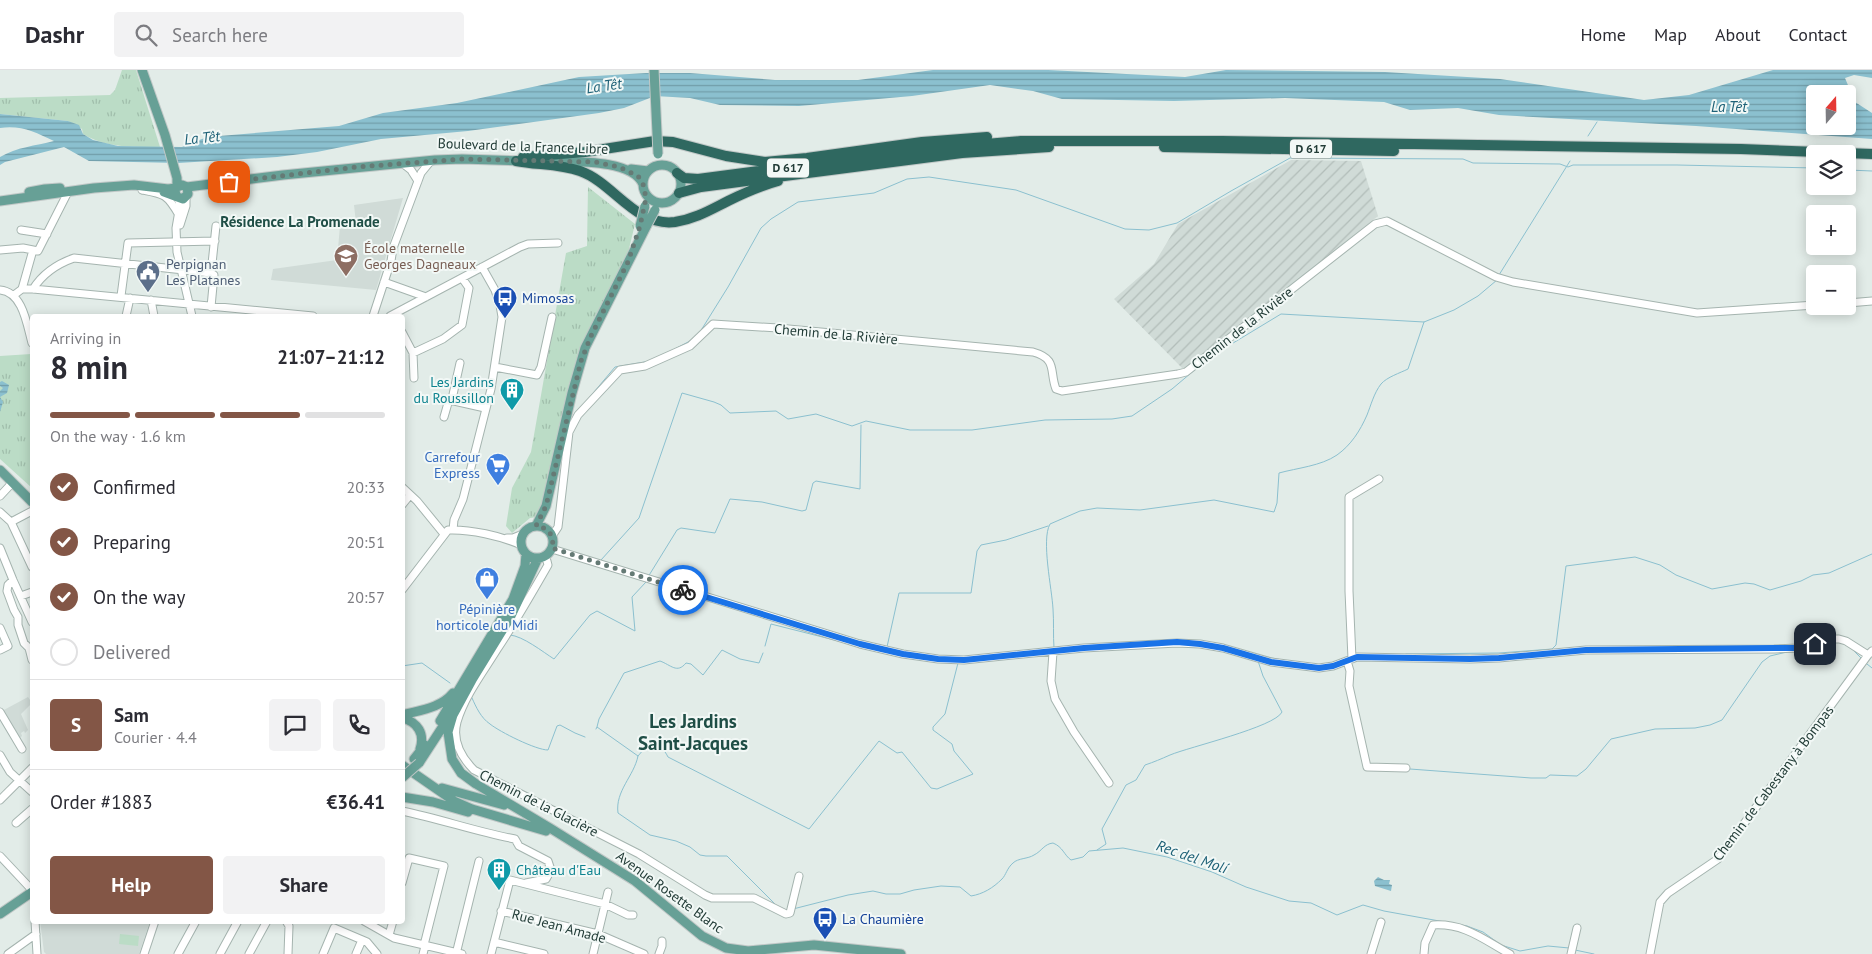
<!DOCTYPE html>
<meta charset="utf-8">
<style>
:root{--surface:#fff;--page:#f2f2f3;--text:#2b2b33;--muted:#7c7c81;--line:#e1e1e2;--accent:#835646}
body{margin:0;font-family:"PT Sans",sans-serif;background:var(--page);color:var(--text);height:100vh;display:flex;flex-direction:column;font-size:19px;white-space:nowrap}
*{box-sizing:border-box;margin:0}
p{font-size:16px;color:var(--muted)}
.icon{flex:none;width:28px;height:28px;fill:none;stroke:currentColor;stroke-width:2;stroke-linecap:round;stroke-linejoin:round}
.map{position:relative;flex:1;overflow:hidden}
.sheet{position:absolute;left:30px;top:244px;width:375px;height:610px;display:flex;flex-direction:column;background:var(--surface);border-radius:5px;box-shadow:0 2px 12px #0003}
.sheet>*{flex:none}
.needle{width:32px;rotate:20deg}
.fabs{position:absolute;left:1806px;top:15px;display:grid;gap:10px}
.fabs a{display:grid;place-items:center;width:50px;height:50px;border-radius:5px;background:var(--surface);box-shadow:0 2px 12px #0003;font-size:25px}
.pin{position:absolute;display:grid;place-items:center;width:42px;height:42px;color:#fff;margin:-21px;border-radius:10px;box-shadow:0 2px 8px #0006}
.courier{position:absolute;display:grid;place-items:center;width:50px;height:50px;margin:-25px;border:4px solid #1a73e8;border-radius:50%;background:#fff;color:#222;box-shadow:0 1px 6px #0007}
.head em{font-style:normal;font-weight:700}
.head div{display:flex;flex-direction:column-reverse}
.head{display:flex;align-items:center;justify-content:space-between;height:85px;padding:0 20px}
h1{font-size:32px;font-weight:700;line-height:38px}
.bar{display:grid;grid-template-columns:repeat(4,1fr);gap:8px 5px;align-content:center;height:60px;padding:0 20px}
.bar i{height:6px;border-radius:4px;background:var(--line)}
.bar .on{background:var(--accent)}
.bar p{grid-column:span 4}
.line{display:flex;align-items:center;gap:12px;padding:0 20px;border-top:1px solid var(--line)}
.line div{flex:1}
.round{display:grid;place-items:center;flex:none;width:52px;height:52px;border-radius:5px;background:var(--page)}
ol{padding:0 20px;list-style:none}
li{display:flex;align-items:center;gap:15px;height:55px}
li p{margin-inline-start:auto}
li .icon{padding:5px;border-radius:50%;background:var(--accent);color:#fff;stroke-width:4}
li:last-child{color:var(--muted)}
li i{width:28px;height:28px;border:2px solid var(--line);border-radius:50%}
.primary-button{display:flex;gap:10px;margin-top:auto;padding:10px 20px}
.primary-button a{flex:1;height:58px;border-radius:5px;background:var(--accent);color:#fff;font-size:20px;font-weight:700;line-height:58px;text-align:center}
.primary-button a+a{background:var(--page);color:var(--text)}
header{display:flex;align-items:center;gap:30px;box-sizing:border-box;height:70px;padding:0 25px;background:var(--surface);border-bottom:1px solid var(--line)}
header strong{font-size:24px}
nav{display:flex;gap:28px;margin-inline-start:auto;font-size:18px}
.search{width:350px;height:45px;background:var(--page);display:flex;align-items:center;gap:12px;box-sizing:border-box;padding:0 18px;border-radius:5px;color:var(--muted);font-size:19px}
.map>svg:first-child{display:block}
.built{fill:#d0dbd7}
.industrial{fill:url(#industrial-furrows)}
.grass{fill:url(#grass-tufts)}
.pitch{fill:#bbdcc6}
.water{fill:url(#water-rules);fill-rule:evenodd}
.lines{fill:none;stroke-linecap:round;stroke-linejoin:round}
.stream{stroke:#8bc0cf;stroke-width:1}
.minor-casing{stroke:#a5b4af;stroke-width:9}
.major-casing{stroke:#c1c8c7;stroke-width:11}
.highway-casing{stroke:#c1c8c7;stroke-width:12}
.minor{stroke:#fff;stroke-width:7}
.major{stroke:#67a096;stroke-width:9}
.highway{stroke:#2f6860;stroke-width:10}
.major-bridge-casing{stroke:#c1c8c7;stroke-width:11;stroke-linecap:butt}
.major-bridge{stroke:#67a096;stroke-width:9}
.done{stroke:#657a75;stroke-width:5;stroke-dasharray:0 9}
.route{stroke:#1a73e8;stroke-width:6}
.labels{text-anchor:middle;stroke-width:4;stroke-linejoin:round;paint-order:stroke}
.shield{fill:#f2f8f6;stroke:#607470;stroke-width:1}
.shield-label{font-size:12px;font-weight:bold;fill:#223c37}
.street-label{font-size:14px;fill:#223c37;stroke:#f2f8f6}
.education-label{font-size:14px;fill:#785e54;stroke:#f2f8f6;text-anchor:start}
.service-label{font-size:14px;fill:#4e5e75;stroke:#f2f8f6;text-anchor:start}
.transit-label{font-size:14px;fill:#164399;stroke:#f2f8f6;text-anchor:start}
.culture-label{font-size:14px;fill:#0d838f;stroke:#f2f8f6;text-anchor:end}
.shop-label{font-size:14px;fill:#366cbe;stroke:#f2f8f6;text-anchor:end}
.water-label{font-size:15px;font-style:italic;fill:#1e6177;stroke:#f2f8f6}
.neighbourhood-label{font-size:15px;font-weight:bold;fill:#1f4e46;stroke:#f2f8f6}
.district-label{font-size:19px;font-weight:bold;fill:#1f4e46;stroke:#f2f8f6}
</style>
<header>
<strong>Dashr</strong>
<div class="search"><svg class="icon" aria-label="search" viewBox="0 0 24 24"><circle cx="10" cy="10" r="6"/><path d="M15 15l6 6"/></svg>Search here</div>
<nav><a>Home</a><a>Map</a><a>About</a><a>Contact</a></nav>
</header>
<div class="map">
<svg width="1872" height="884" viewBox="0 0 1872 884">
<defs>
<pattern id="industrial-furrows" width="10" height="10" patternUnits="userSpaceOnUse" patternTransform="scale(1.25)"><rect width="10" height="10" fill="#d0dbd7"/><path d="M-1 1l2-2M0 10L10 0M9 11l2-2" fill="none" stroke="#b2bdb9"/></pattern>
<pattern id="grass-tufts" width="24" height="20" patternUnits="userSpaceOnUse" patternTransform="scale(1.25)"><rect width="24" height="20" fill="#bbdcc6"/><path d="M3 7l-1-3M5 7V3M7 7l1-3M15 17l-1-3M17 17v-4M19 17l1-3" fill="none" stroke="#a0beab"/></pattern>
<pattern id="water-rules" width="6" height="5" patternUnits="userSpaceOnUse" patternTransform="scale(1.25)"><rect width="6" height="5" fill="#8bc0cf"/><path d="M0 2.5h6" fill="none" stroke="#719da9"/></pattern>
</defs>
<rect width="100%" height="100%" fill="#e2ece8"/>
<path class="built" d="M403 128 376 220 271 210 273 199 337 190 340 156 356 153 354 135Z
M28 627 32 633 21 644 28 660 25 663 24 661 21 663 22 666 18 670 2 641Z
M40 851H150L139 884H46L44 882Z"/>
<path class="industrial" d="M1291 90 1361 91 1378 146 1184 300 1114 229 1154 194 1178 154Z"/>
<path class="grass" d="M122 0H136L160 77C134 77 106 78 83 64L82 59 68 51 0 44V28L110 25 115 20Z
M588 117 635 154 627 187 588 263 577 290 541 441 538 447 530 448 512 463 506 456 512 418 531 382 566 183 587 176Z
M31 284 32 290V418L0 389V286Z"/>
<path class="pitch" d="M120 864 139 866 138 876 119 874Z"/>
<path class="water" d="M933 0H1048L1185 7 1226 0 1385 2 1500 9 1644 30 1689 25 1773 0H1872V8L1854 5 1845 8 1855 32 1872 43V69L1696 56 1499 45 1458 38 1410 40 1384 32 1285 28 1174 31 1062 29 1033 21 990 15 912 26 799 36 720 35 690 28 655 26 624 38 599 43 468 61 381 69 317 82 277 87 178 93 89 91 64 77 5 92 0 95V87C17 77 35 76 54 71 35 62 21 55 0 58V44L68 51 79 55 83 64 93 70 118 76 182 77 207 67 339 56 383 43 457 33 579 7 646 3H690L775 10H858ZM1815 24H1848V56H1815Z
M2 311 9 315 7 323 0 327 3 332 0 342V321L3 318 0 316V312Z
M1378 807 1384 810H1393H1390L1389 814 1392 815 1391 821 1375 816 1374 811Z"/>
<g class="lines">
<path class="stream" d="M1588 66 1597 52
M1848 100 1872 101
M1499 205 1570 91
M700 262 728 217 761 158 771 149 798 132 874 123 907 109 929 107 1016 120 1125 159 1149 160 1177 153 1231 121 1290 88 1463 89 1473 93 1560 94 1568 97 1573 95H1677L1815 98
M669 282 690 271
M589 328 615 297 645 292
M601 490 639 448 682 323 714 332 721 335 730 343 776 341 788 349 816 344 852 356 866 351 910 360H972L1045 350 1112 349 1132 346 1172 319 1210 287 1281 244 1424 252 1454 240 1478 226 1497 210
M648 507 677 460 681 458 715 463 730 429 762 432 802 441 806 440 813 413 816 411 860 419 861 355
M510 565C523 566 543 582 554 589L590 545 597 541 635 561 632 527 646 512
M860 570 869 572
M1823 575 1836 572
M765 576 771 554 858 576
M887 577 899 523H971L977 481 981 475 1006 470 1048 456
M1054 578C1053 565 1054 552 1053 539 1052 519 1041 470 1050 454L1080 441 1097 438 1140 440 1214 430 1274 442 1277 433 1279 403C1297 398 1321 396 1337 385 1351 375 1360 361 1367 345 1371 335 1374 323 1381 314 1387 307 1400 303 1408 299L1424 252
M1851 578 1862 589
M1406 584 1499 583 1552 579 1556 575 1566 496 1635 487 1660 495 1676 505 1712 519 1745 513 1754 514 1770 520 1801 511 1813 505 1829 503 1872 484
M1262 586 1287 591
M1867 594 1872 598
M402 596 422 593 450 613
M472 628C476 637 481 648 490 654 500 662 536 680 548 680L557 656 560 655 575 663 585 667
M597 657 599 649 624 603 660 591C671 595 677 604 686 593L691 594 703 605 722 580 740 589 759 593 763 583
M596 659 597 657 638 686C634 706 615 721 618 743L650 765 676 771 690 777 700 785 706 786H727L776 835
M638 686 650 672C659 674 664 679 668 687L809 759 879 671 897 683 902 682 931 718 937 719 973 704 954 681 952 674 933 660V657L945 644 958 593
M1410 699 1531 708H1546L1550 705 1577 706 1586 699 1611 669 1655 659 1695 658 1710 655 1722 650 1762 592 1770 586 1787 582
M1097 780 1106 774 1102 759 1126 715 1136 710 1145 695C1154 692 1161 689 1170 685 1189 677 1275 657 1282 642L1263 606 1258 591
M793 839 848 825 873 821 886 824H900L914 820 941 816 960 817 971 826C983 824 993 818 1002 809 1006 805 1007 798 1013 793 1018 788 1028 789 1034 785 1042 781 1044 774 1053 773 1063 777 1064 785 1071 790L1083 787 1089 781 1123 778 1167 787 1212 802 1246 817 1289 831 1311 833 1337 845 1363 835 1384 841 1467 856 1483 862 1501 875 1520 881 1548 876 1569 878
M1575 880 1594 884"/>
<defs>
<path id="minor" d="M402 93 411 100 418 111
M142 120C164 124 167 124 179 145
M178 128 180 135 176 158 177 182 192 246
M180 155 186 136V127
M21 160 47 164
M0 180 23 178 33 180
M33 180 38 181 68 122
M384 212 426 227
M22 219 33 180
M33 219C43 203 57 194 74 188L211 203
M0 220C23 222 27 255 32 273
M14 225 22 219H33L313 246
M121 226 128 173 215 171
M151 230 154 246
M1848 233 1872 231
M211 237 214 205 211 203 216 156
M126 246 130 228
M373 246 391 191 393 178 421 103 430 92 434 90
M390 246 520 177 528 174 558 173
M402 262 413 283 414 308
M413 283 443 269 462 255 469 218 462 208
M460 293 452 329 454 331 485 338
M495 297 537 305 541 297 552 247
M444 347 448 333 453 330
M402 417 417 431 444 464
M0 426 13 412
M402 435 410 425
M0 442 11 452 32 497
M11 452 32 441
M453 460 454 450 463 429 491 319 502 247 500 235 495 220 482 197
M552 466 558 457 569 362 578 345 620 300 645 296 690 276 713 254 778 258 1033 282C1058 289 1049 301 1056 319L1062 321 1178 304 1186 302 1375 154 1387 151 1496 207 1513 212 1697 243 1815 235
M507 468H513L523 464
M0 478 13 510 32 552
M552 479 860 574 903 584 938 589 964 590 1084 578 1177 573 1200 574 1223 578 1271 592 1319 598 1333 596 1357 587 1470 589 1499 588 1586 580 1774 579 1800 578 1830 569H1839L1846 571 1868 585 1872 581
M544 487 547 491 548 495C532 523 516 551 498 578 484 601 465 625 457 652 452 671 461 687 474 700L639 784 705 825 712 828H754L786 844 790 843 799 806
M13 510 8 515 7 521 14 540 18 547V555L24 573 29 578 32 590
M402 520 448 460C470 459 501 466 521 475
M21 526 32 522
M0 558 8 576 0 580
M1053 582 1051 611 1055 629 1074 662 1109 713
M1352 589 1349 521V427L1379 409
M1347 591 1350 601 1349 616 1367 697 1406 698
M0 642 22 679
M0 685 10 702 32 722
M0 730 32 698
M402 741C441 749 477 762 515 769L519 776 548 791 551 800 546 809 526 813
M16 753 32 739
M0 786 32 820
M402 813 409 788 444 796 424 875
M501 841 598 864 644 884
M35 851 37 884
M286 851 289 856 288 884
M364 851 394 868 462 884
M389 865 393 851
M494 872 544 884
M8 884 36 864
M144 884 155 851
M178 884 196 851
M220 884 238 851
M249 884 267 851
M323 884 334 858 367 872 377 884
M356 884 362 870
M423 884 425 876
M456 884 479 791
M491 884 510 810 605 834 628 845H633
M593 884 608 822
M659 884 662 876V871
M1371 884 1381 852
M1424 884 1425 873 1433 855C1465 853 1484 870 1510 884
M1571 884 1577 858
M1650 884 1660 832 1668 823 1718 789 1868 585"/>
<path id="major" d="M142 0 165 65 177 108V117
M550 91C574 92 631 89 643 114
M643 114a19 19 0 1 1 38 0a19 19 0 1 1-38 0Z
M631 99 648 101
M187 117 283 105 435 90 462 89 522 91
M29 122 45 119 60 118
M164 122 183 129 188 124 187 117 182 115 177 117 175 120 176 126
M0 131 94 118 134 115 168 119 176 118
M0 400 32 432
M521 472a16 16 0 1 1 32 0a16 16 0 1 1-32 0Z
M536 456 546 436 572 323 585 278 647 155
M472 610 453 645 448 662 452 689 461 703 476 714 550 758 635 811 702 866 726 878 748 881 814 875 901 884
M469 615 510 548 538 488
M402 645C420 640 441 638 453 623
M402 648C418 652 425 664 420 679
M440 651 513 529 525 496 526 484
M414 689 425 675
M419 693 449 647
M402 695 454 731 472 739 546 761
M442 718 504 735
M402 727 433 732 468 742
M0 844 32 822"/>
<path id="highway" d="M1164 77 1394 81
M523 87 585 82 655 71 673 72 726 86 765 92 807 88 922 72 987 67
M516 91C537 95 560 94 580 101 614 113 635 157 675 152 695 149 710 140 728 131 744 123 760 116 778 111
M677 103 684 108 698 109 926 79 1021 71H1222L1741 79 1872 84
M679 123 701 117 962 83 1049 77"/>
</defs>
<use href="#minor" class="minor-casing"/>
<use href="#major" class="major-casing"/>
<use href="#highway" class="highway-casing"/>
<use href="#minor" class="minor"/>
<use href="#major" class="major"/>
<use href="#highway" class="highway"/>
<defs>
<path id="major-bridge" d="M654 0 658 84
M647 155 655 140
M640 156 645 136
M402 708 419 693"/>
</defs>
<use href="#major-bridge" class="major-bridge-casing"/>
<use href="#major-bridge" class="major-bridge"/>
</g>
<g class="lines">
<path class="done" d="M229 112 357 97 462 89 595 92 619 97 638 106 643 114 646 128 640 156 628 192 591 266 581 291 546 436 536 456C548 457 555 466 552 478L683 520"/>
<path class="route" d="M683 520 860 574 903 584 938 589 964 590 1084 578 1177 572 1200 574 1223 578 1271 592 1319 598 1333 596 1357 587 1470 589 1499 588 1586 580 1774 578H1800L1815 574"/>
</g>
<defs>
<symbol id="school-pin" viewBox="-11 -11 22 30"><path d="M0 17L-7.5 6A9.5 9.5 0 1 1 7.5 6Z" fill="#8d6e63" stroke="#f2f8f6"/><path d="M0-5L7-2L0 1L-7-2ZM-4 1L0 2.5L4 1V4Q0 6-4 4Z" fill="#fff"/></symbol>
<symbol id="civic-pin" viewBox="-11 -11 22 30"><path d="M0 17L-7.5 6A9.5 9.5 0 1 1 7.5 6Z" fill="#5c6f8a" stroke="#f2f8f6"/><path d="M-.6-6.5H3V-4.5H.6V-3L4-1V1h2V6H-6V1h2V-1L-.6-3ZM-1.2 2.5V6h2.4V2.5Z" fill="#fff"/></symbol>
<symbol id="bus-pin" viewBox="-11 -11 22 30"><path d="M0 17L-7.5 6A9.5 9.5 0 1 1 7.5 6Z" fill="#1a4fb4" stroke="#f2f8f6"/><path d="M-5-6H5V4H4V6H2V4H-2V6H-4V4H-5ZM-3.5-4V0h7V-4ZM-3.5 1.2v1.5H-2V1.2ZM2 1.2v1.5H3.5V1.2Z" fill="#fff"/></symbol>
<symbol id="building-pin" viewBox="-11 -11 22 30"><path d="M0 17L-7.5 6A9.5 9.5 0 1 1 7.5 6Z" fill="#0f9aa8" stroke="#f2f8f6"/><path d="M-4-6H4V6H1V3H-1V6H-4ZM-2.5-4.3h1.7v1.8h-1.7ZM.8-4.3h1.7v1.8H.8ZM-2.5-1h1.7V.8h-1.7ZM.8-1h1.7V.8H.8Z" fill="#fff"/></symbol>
<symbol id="supermarket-pin" viewBox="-11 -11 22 30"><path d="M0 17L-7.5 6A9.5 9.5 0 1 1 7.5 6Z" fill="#3f7fe0" stroke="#f2f8f6"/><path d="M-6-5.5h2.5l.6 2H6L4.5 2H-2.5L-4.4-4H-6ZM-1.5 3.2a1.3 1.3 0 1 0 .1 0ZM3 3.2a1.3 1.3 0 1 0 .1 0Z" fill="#fff"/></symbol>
<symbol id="shop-pin" viewBox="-11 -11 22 30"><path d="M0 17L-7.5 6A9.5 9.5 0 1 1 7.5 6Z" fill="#3f7fe0" stroke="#f2f8f6"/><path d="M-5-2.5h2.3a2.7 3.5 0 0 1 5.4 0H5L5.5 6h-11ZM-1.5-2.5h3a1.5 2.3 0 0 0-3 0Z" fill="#fff"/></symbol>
</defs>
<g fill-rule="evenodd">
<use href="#school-pin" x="332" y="172" width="28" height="38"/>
<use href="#civic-pin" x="134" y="188" width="28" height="38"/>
<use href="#bus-pin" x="491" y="214" width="28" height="38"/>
<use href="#building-pin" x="498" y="306" width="28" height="38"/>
<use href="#supermarket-pin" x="484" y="381" width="28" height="38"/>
<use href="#shop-pin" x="473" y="495" width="28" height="38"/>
<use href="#building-pin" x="485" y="786" width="28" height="38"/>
<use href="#bus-pin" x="811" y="835" width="28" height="38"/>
</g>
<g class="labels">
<g class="shield">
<rect x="1290" y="69.5" width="42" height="19" rx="4"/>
<rect x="767" y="88.5" width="42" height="19" rx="4"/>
</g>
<g class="shield-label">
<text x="1311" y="83">D 617</text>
<text x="788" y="102">D 617</text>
</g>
<g class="street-label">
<text transform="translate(523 76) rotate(2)" y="5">Boulevard de la France Libre</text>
<text transform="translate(1242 258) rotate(-38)" y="5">Chemin de la Rivière</text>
<text transform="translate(836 264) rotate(5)" y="5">Chemin de la Rivière</text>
<text transform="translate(1773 713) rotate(-53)" y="5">Chemin de Cabestany à Bompas</text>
<text transform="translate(539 733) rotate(27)" y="5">Chemin de la Glacière</text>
<text transform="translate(670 822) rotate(36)" y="5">Avenue Rosette Blanc</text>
<text transform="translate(559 856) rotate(15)" y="5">Rue Jean Amade</text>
</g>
<g class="education-label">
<text x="364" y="183">École maternelle<tspan x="364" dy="16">Georges Dagneaux</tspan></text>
</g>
<g class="service-label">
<text x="166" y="199">Perpignan<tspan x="166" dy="16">Les Platanes</tspan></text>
</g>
<g class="transit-label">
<text x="522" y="233">Mimosas</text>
<text x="842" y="854">La Chaumière</text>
</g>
<g class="culture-label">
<text x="494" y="317">Les Jardins<tspan x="494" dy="16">du Roussillon</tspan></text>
<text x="516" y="805" text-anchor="start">Château d'Eau</text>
</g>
<g class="shop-label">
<text x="480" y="392">Carrefour<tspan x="480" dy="16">Express</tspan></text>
<text x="487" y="544" text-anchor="middle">Pépinière<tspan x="487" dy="16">horticole du Midi</tspan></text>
</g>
<g class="water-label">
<text transform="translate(604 16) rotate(-8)" y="5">La Têt</text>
<text x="1729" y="42">La Têt</text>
<text transform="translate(202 68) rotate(-6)" y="5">La Têt</text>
<text transform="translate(1192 787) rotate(19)" y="5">Rec del Molí</text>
</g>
<g class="neighbourhood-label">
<text x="300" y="157">Résidence La Promenade</text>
</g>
<g class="district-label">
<text x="693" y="658">Les Jardins<tspan x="693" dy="22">Saint-Jacques</tspan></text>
</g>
</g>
</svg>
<div class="fabs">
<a><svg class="needle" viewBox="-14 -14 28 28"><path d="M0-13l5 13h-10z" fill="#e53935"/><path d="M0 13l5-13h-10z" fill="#7c7c81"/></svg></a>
<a><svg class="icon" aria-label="layers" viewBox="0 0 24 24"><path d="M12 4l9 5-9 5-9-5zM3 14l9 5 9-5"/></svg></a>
<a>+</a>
<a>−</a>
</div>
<div class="pin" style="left:229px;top:112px;background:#ea580c"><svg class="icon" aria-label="bag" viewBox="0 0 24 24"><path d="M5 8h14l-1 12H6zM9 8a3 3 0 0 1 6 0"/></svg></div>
<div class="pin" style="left:1815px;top:574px;background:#1f2937"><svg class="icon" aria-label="home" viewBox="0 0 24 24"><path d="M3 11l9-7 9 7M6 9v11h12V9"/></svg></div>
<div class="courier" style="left:683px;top:520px"><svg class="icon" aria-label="bike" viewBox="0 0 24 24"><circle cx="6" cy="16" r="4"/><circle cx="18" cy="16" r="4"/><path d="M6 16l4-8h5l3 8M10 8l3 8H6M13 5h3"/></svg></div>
<section class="sheet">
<div class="head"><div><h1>8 min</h1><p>Arriving in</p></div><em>21:07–21:12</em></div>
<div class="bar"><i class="on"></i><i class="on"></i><i class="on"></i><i></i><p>On the way · 1.6 km</p></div>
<ol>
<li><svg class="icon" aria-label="check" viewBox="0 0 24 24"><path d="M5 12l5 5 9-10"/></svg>Confirmed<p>20:33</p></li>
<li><svg class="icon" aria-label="check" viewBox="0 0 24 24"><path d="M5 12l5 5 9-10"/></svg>Preparing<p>20:51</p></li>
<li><svg class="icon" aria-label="check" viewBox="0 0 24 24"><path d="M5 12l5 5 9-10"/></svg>On the way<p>20:57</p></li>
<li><i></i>Delivered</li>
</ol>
<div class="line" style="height:90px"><b class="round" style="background:var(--accent);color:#fff">S</b><div><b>Sam</b><p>Courier · 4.4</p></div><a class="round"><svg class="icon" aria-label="chat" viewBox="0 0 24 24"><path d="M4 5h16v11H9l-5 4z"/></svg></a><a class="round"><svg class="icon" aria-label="phone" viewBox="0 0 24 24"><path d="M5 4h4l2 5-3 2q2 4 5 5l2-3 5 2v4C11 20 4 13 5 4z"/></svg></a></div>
<div class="line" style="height:65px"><div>Order #1883</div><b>€36.41</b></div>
<div class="primary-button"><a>Help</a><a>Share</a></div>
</section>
</div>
